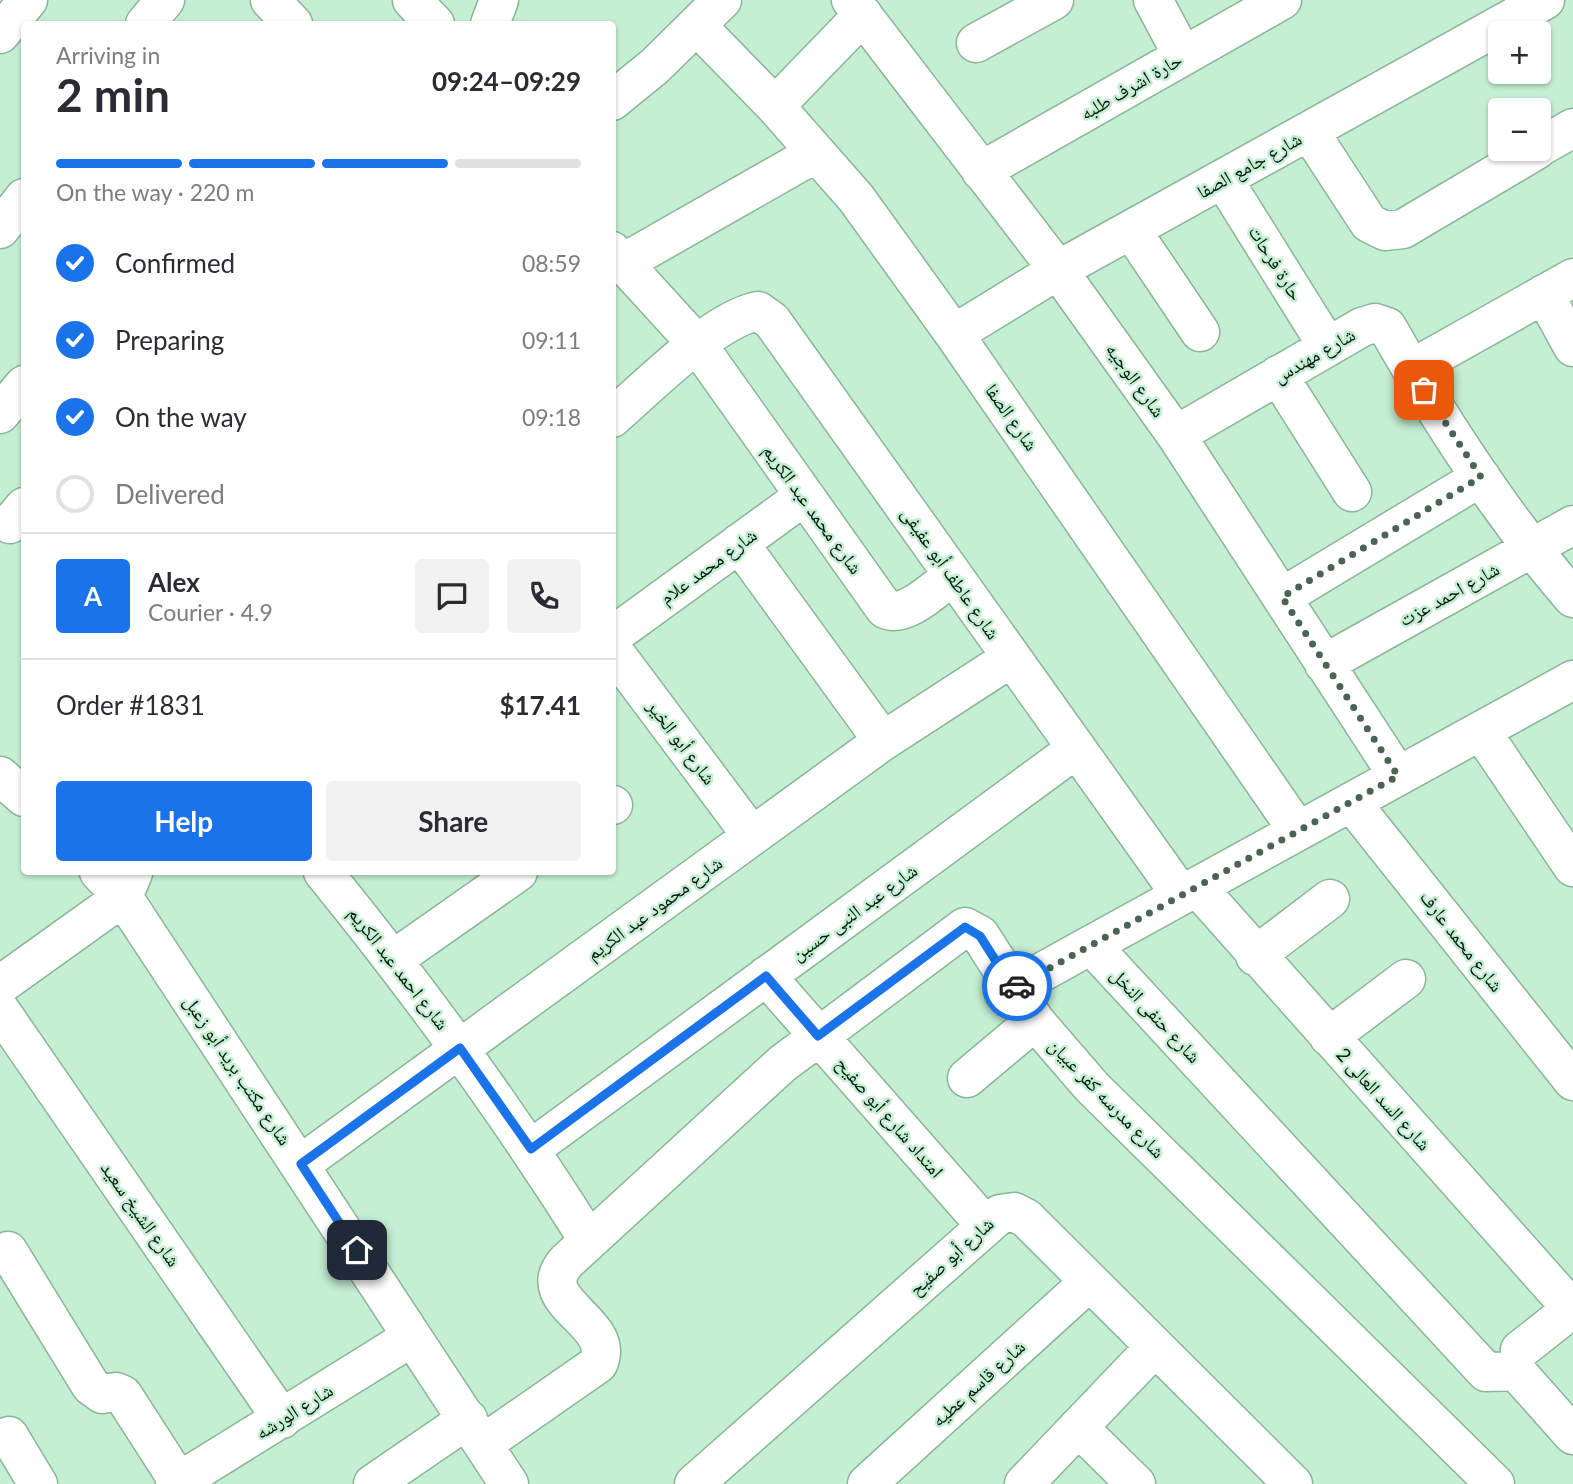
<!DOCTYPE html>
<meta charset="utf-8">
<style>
:root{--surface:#fff;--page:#f2f2f3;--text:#2b2b33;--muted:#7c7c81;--line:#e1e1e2;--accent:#1a73e8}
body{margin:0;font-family:Lato,"Noto Naskh Arabic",sans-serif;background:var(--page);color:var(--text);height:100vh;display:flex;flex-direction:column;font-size:26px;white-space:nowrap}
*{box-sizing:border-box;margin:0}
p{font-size:23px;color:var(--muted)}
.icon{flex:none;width:38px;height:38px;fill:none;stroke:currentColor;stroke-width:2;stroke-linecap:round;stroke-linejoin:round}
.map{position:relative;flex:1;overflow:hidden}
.details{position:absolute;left:21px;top:21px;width:595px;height:854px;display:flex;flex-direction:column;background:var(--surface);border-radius:7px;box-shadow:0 2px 5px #0004}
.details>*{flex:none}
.buttons{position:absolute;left:1488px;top:21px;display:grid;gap:14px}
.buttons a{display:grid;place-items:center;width:63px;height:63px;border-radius:7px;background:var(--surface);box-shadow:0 2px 5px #0004;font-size:35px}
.pin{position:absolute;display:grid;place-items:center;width:60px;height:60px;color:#fff;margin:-30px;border-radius:14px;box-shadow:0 4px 10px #0006}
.courier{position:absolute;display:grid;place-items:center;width:70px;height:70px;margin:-35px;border:5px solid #1a73e8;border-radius:50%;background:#fff;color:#222;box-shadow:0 2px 9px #0007}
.headline em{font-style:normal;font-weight:700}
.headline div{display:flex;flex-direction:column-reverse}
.headline{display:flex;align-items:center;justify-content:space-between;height:119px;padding:0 35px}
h1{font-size:46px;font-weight:700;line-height:52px}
.bar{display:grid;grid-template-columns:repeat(4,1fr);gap:10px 7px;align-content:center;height:84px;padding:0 35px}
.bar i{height:9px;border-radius:5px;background:var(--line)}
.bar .current{background:var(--accent)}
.bar p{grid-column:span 4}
.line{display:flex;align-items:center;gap:18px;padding:0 35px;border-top:2px solid var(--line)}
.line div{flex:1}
.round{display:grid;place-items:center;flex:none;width:74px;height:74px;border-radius:7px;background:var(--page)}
ol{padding:0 35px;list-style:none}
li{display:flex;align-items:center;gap:21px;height:77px}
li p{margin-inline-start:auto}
li .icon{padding:7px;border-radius:50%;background:var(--accent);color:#fff;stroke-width:4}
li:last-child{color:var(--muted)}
li i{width:38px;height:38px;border:4px solid var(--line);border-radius:50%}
.action{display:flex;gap:14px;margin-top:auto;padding:14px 35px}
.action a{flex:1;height:80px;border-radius:7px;background:var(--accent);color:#fff;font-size:28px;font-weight:700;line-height:80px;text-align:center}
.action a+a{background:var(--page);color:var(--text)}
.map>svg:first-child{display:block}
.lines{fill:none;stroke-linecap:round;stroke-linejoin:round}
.street-casing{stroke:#8bb498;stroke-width:41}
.street{stroke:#fff;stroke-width:38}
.done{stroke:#4a6353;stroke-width:7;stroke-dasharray:0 12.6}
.route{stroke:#1a73e8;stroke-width:9}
.labels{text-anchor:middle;stroke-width:5;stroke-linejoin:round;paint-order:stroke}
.street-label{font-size:19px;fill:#08180f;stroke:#c4efd2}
</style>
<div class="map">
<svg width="1573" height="1484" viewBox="0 0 1573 1484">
<rect width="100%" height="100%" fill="#c4efd2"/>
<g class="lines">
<defs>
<path id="street" d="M270 0 293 24
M412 0 435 24
M851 0 1058 270 1176 435 1398 776
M1153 0 1183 56
M145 24 165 0
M490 24 499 0
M697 26 775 106 856 198 954 334 1298 831
M0 34 28 0
M976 43 1054 0
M612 101 655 66 722 0
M775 106 863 15
M1309 131 1369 223 1385 231 1403 229 1538 149
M1538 148 1573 128
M981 171 1282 0
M1223 179 1328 347
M0 229 24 198
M1132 231 1200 332
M612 251 697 344 885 609C905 619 936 588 952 576
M623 263 816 153
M1544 294 1573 347
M954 334 1058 270 1545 0
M1411 369 1573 278
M1278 375 1352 492
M0 414 24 385
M612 418C648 387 713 320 758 311L772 321 1181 895
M1176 435 1362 327 1375 323 1387 327C1441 422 1501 515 1573 598
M10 524 24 507
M739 543 883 741
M1282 597 1481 477
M612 636 803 497
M612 649 752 836
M1324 664 1573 525
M1573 680 1091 945 1486 1372 1516 1371 1573 1435
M1481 731 1573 867
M0 776 24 797
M1351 802 1573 1081
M612 805H613
M99 872 123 897 509 1484
M323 872C419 990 508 1112 589 1241
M1197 887 1573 1310
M1255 956 1330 899
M394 959 518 872
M766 976 986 1226
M0 985 123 897 133 873
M1013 988 1091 945
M0 1010 282 1419
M1329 1037 1406 979
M967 1078 1035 1021
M531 1149 1076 749
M301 1164 883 741 1011 658
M8 1251 91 1386 102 1394 116 1392 123 1395 179 1482
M1520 1350 1572 1309
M1078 1427 1136 1484
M9 1436 38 1484
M483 1444 598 1364C618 1321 529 1303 567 1261L782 1064 965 927 980 935 1035 1021 1092 1087 1495 1484
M175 1484 412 1337
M373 1484 468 1419
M694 1484 1000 1214 1014 1212 1026 1218 1293 1484
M867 1484 1089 1282
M1024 1484 1155 1347"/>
</defs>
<use href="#street" class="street-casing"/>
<use href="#street" class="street"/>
</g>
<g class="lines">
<path class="done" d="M1017 986 1398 776 1282 597 1481 477 1424 390"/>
<path class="route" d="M357 1250 301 1164 460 1048 531 1149 766 976 818 1036 965 927 980 936 1013 988 1017 986"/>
</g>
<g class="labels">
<g class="street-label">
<text transform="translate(1131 86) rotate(-30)" y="7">حارة اشرف طلبه</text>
<text transform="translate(1249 165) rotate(-29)" y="7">شارع جامع الصفا</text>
<text transform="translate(1276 263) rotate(58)" y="7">حارة فرحات</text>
<text transform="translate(1314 355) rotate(-30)" y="7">شارع مهندس</text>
<text transform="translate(1136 380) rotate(54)" y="7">شارع الوجيه</text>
<text transform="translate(1012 417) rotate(55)" y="7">شارع الصفا</text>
<text transform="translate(813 509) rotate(54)" y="7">شارع محمد عبد الكريم</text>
<text transform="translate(708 566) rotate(-36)" y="7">شارع محمد علام</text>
<text transform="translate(951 573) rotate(55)" y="7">شارع عاطف أبو عفيفى</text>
<text transform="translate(1449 594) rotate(-29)" y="7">شارع احمد عزت</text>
<text transform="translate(682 742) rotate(53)" y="7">شارع أبو الخير</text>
<text transform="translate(654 908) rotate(-36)" y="7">شارع محمود عبد الكريم</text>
<text transform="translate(854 912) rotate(-36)" y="7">شارع عبد النبى حسين</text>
<text transform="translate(1462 941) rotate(52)" y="7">شارع محمد عارف</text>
<text transform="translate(399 968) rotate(52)" y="7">شارع احمد عبد الكريم</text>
<text transform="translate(1156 1015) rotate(47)" y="7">شارع حنفى النخل</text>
<text transform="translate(238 1070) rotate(56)" y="7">شارع مكتب بريد أبو زعبل</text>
<text transform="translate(1107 1098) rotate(46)" y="7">شارع مدرسه كفر عبيان</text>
<text transform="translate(1384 1099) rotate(48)" y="7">شارع السد العالى 2</text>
<text transform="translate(890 1117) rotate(49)" y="7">امتداد شارع أبو صفيح</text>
<text transform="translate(141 1214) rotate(55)" y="7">شارع الشيخ سعيد</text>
<text transform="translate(951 1256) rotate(-42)" y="7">شارع أبو صفيح</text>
<text transform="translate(978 1383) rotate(-42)" y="7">شارع قاسم عطيه</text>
<text transform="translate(294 1411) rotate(-32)" y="7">شارع الورشه</text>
</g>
</g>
</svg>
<div class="buttons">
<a>+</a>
<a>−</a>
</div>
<div class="pin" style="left:1424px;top:390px;background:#ea580c"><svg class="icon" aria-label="bag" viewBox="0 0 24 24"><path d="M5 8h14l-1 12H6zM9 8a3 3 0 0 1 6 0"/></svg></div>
<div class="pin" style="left:357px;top:1250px;background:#1f2937"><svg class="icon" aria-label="home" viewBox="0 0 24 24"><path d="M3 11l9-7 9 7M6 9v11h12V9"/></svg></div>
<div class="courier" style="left:1017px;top:986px"><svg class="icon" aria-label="car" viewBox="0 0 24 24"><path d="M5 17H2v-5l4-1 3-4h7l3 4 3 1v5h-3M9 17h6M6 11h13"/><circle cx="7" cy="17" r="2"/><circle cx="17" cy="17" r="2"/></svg></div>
<section class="details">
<div class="headline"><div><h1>2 min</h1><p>Arriving in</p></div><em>09:24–09:29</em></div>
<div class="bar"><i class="current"></i><i class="current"></i><i class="current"></i><i></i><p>On the way · 220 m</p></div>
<ol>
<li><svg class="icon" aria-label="check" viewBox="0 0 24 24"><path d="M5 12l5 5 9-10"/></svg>Confirmed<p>08:59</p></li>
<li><svg class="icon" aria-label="check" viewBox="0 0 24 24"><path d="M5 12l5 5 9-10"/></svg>Preparing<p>09:11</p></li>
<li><svg class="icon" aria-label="check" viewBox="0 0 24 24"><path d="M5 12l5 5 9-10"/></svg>On the way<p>09:18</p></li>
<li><i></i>Delivered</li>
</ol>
<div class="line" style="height:126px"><b class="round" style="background:var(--accent);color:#fff">A</b><div><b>Alex</b><p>Courier · 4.9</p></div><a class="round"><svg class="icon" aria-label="chat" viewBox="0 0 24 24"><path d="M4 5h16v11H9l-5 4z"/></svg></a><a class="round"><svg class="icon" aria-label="phone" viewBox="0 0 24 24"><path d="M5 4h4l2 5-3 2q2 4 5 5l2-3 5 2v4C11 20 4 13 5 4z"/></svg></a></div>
<div class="line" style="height:91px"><div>Order #1831</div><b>$17.41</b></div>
<div class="action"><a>Help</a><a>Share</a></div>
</section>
</div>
